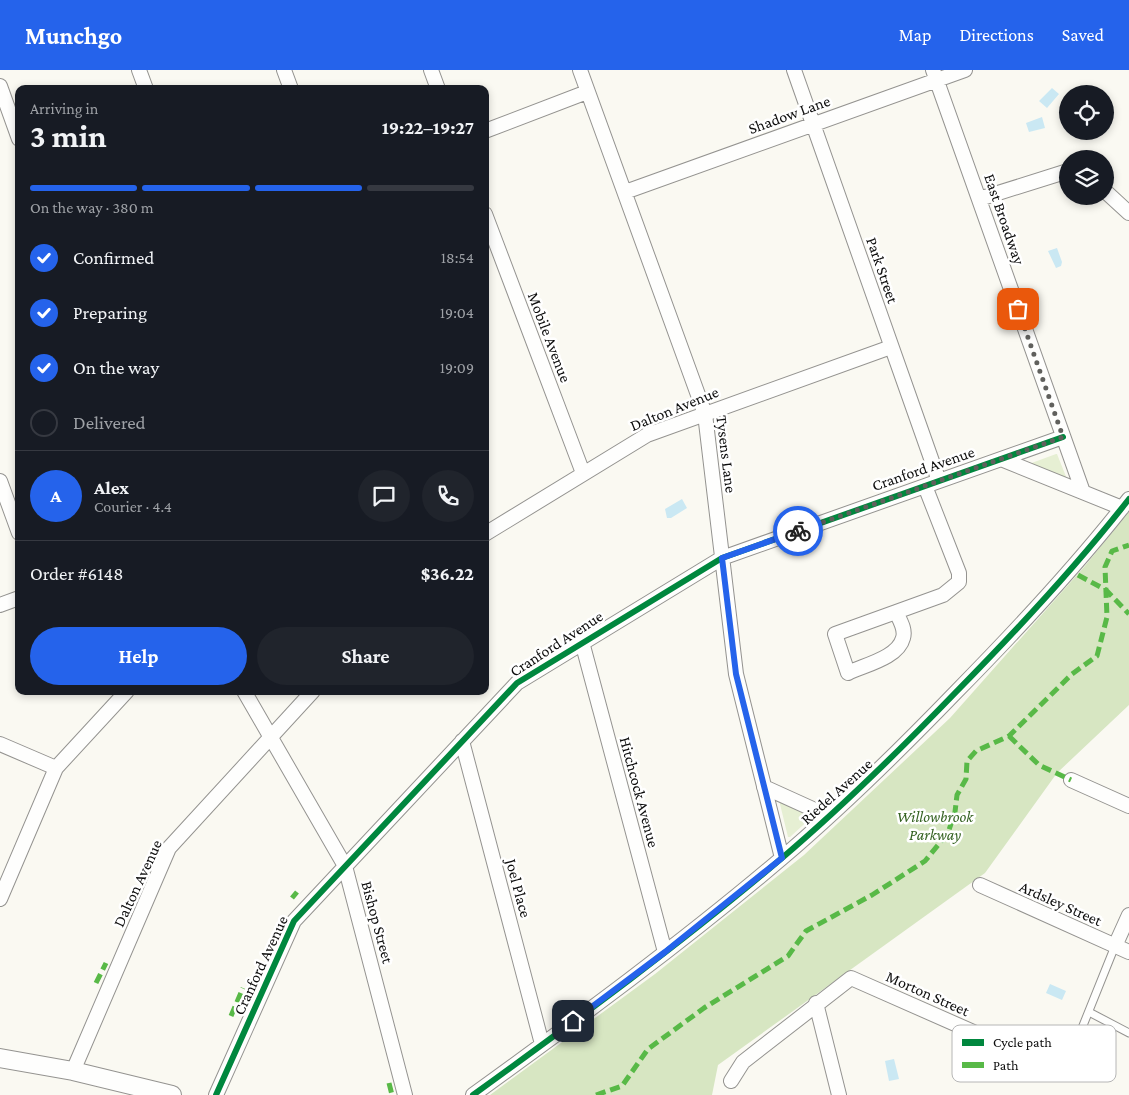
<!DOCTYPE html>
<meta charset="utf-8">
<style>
:root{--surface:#171b24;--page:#20242c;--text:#f1f3f6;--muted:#9ea1a6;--line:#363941;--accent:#2563eb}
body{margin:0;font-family:"Crimson Pro",serif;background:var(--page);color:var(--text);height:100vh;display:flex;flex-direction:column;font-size:19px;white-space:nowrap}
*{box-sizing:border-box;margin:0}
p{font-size:16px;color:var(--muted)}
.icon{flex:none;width:28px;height:28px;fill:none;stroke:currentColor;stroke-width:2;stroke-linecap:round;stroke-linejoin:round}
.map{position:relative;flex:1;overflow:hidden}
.sheet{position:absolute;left:15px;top:15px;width:474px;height:610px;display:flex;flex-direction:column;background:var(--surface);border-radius:10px;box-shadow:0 2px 8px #0003}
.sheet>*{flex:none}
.buttons{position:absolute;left:1059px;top:15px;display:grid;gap:10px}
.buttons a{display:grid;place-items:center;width:55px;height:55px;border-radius:50%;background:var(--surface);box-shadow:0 2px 8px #0003;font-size:25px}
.pin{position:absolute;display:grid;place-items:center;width:42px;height:42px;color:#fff;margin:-21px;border-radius:10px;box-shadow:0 2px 8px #0006}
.courier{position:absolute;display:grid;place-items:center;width:50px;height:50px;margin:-25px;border:4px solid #2563eb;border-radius:50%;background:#fff;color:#222;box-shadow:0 1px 6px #0007}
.headline em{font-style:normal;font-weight:700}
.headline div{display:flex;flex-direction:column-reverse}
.headline{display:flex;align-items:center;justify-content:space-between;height:85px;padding:0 15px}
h1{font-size:32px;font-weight:700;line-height:38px}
.bar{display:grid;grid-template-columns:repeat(4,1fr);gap:8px 5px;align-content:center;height:60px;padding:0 15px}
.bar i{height:6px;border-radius:4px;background:var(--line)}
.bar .on{background:var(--accent)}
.bar p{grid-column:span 4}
.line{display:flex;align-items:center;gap:12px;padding:0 15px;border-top:1px solid var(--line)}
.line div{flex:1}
.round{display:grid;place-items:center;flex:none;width:52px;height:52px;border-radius:26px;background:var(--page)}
ol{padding:0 15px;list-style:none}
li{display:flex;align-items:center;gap:15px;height:55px}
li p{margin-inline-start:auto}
li .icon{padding:5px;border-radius:50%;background:var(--accent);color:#fff;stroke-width:4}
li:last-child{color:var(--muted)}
li i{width:28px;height:28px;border:2px solid var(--line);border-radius:50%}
.button{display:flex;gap:10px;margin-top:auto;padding:10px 15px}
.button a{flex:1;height:58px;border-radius:30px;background:var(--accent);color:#fff;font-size:20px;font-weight:700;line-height:58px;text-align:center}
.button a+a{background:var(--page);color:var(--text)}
header{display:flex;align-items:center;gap:30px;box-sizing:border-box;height:70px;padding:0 25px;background:var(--accent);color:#fff}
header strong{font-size:24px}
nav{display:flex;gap:28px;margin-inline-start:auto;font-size:18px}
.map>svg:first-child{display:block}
.green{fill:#e6efd3}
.forest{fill:#d7e6c2}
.water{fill:#cae8f3}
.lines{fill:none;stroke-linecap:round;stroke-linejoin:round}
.service-casing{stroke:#949390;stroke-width:9}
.minor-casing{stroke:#949390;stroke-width:16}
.tertiary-casing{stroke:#949390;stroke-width:20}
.service{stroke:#fefefd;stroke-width:7}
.minor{stroke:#fefefd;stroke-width:14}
.tertiary{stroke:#fefefd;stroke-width:18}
.quiet{stroke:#58b947;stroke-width:5;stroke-dasharray:10 5;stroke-linecap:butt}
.cycleway-casing{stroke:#fff;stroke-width:9}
.cycleway{stroke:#00873e;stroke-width:6}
.done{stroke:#60605d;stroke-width:5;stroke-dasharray:0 9}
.route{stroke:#2563eb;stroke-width:6}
.labels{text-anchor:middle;stroke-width:5;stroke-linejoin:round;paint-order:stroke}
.street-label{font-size:16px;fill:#0d0d0d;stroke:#fff}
.park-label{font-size:16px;font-style:italic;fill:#346221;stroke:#fff}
.key{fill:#fff;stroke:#b6b6b6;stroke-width:1}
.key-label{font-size:14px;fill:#0d0d0d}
</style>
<header>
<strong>Munchgo</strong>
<nav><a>Map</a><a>Directions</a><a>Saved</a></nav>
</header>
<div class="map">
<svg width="1129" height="1025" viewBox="0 0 1129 1025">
<rect width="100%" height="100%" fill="#faf9f2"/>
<path class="green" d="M1057 384 1067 409 1029 394 1056 384Z
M779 730 813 746 790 767H788Z"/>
<path class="forest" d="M1129 442V635L1057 703 985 803 718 995 712 1025H490L655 904 804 785 950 648 1084 497Z"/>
<path class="water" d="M1052 18 1059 24 1047 38 1039 31Z
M1042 47 1045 58 1029 62 1026 53Z
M1057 178 1062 192 1061 196 1056 198 1048 181Z
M682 429 687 438 671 448H667L665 439Z
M1050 914 1066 921 1062 930 1046 923Z
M894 989 899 1009 889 1011 885 991Z"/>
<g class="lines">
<defs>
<path id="service" d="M1089 942 1129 963
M1080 963 1115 876"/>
<path id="minor" d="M139 0 146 19
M284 0 291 19
M431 0 438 19
M580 0 705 344 736 604 782 788
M794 0 939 411
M933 0 1083 422
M0 16 19 69
M485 61 587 22
M1105 121 1129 143
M625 122 965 0
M979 129 1068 101
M485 144 583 403
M1001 389 1122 438
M0 411 19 463
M485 464 647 365 891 277
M0 535 19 528
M896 542C899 549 906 559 903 568 898 588 864 595 848 603L835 564Z
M896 542 943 525 959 512V503L925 416
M582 572 665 882
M244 621 345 796 405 1025
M462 671 542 974
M0 674 56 698
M1071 710 1129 736
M764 717 828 746
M980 815 1129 882
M0 829 56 698 127 621
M1115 876 1129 845
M816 933 839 1025
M73 1001 169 778 313 621
M731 1011 743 992 851 908 1030 987
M216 1025 294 851 517 613 722 488 1063 367
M473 1025C578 949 683 872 782 788 843 736 900 680 956 622 1017 560 1076 497 1129 429"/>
<path id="tertiary" d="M0 988 73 1001 172 1025"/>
</defs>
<use href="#service" class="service-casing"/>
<use href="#minor" class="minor-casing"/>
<use href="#tertiary" class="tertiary-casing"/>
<use href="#service" class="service"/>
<use href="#minor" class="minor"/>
<use href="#tertiary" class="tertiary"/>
<path class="quiet" d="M1078 505 1106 520 1129 544
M1009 666 1039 695 1071 710
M292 828 297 822
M96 913 106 893
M231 946 243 918
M389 1013 392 1025
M596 1025 622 1016 648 979 704 938 788 886 806 861 872 825 925 791 948 763 955 742 957 725 966 709 967 691 976 681 1009 666 1072 604 1097 586 1107 547 1105 497 1112 481 1129 475"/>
<defs>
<path id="cycleway" d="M216 1025 294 851 517 613 722 488 1063 367
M473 1025C578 949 683 872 782 788 843 736 900 680 956 622 1017 560 1076 497 1129 429"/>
</defs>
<use href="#cycleway" class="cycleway-casing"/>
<use href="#cycleway" class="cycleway"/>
</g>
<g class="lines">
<path class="done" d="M798 461 1063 367 1018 239"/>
<path class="route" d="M573 951 665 882 782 788 736 604 722 488 798 461"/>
</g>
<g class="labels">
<g class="street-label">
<text transform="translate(789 44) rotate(-20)" y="6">Shadow Lane</text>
<text transform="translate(1005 149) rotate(71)" y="6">East Broadway</text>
<text transform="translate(883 200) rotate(71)" y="6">Park Street</text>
<text transform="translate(550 267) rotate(69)" y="6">Mobile Avenue</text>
<text transform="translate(674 338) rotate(-22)" y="6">Dalton Avenue</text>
<text transform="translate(727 384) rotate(83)" y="6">Tysens Lane</text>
<text transform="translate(923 398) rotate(-19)" y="6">Cranford Avenue</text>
<text transform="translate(556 573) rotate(-33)" y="6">Cranford Avenue</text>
<text transform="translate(836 721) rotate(-42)" y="6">Riedel Avenue</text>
<text transform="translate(640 722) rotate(75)" y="6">Hitchcock Avenue</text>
<text transform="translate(137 813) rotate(-65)" y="6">Dalton Avenue</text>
<text transform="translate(519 818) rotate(75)" y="6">Joel Place</text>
<text transform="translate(1061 833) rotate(24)" y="6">Ardsley Street</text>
<text transform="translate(378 852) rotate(75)" y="6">Bishop Street</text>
<text transform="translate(260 895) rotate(-65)" y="6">Cranford Avenue</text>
<text transform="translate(928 923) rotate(24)" y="6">Morton Street</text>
</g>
<g class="park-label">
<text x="935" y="752">Willowbrook<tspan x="935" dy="18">Parkway</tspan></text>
</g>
</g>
<rect x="952" y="955" width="164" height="57" rx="8" class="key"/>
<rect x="962" y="969" width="22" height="7" fill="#00873e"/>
<rect x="962" y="992" width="22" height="6" fill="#58b947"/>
<g class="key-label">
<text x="993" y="977">Cycle path</text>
<text x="993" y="1000">Path</text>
</g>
</svg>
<div class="buttons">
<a><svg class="icon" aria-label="locate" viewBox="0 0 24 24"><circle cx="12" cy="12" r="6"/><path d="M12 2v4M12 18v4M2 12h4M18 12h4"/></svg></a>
<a><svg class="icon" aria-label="layers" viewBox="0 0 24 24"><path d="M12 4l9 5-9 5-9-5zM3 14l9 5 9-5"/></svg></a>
</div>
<div class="pin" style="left:1018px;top:239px;background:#ea580c"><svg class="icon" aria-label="bag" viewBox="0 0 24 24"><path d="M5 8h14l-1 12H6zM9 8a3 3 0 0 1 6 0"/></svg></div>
<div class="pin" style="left:573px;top:951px;background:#1f2937"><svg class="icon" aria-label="home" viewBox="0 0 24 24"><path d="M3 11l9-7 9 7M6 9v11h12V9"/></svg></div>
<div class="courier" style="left:798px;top:461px"><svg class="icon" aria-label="bike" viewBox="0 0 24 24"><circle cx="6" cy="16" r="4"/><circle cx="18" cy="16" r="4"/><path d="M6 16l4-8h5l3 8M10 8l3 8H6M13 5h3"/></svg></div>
<section class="sheet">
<div class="headline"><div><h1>3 min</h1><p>Arriving in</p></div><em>19:22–19:27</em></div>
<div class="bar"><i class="on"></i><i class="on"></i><i class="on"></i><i></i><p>On the way · 380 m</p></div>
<ol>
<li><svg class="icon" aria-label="check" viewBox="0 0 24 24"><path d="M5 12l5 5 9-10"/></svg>Confirmed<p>18:54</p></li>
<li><svg class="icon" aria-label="check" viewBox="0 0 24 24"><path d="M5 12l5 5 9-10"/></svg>Preparing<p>19:04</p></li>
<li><svg class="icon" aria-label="check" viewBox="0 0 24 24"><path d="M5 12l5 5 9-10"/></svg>On the way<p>19:09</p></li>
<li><i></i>Delivered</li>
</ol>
<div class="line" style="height:90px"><b class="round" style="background:var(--accent);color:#fff">A</b><div><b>Alex</b><p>Courier · 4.4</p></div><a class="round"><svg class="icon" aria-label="chat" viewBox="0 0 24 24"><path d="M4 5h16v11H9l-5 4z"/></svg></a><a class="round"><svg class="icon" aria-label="phone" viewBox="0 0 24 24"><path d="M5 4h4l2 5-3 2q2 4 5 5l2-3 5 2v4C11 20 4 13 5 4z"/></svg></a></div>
<div class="line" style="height:65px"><div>Order #6148</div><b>$36.22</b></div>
<div class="button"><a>Help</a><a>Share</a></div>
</section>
</div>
